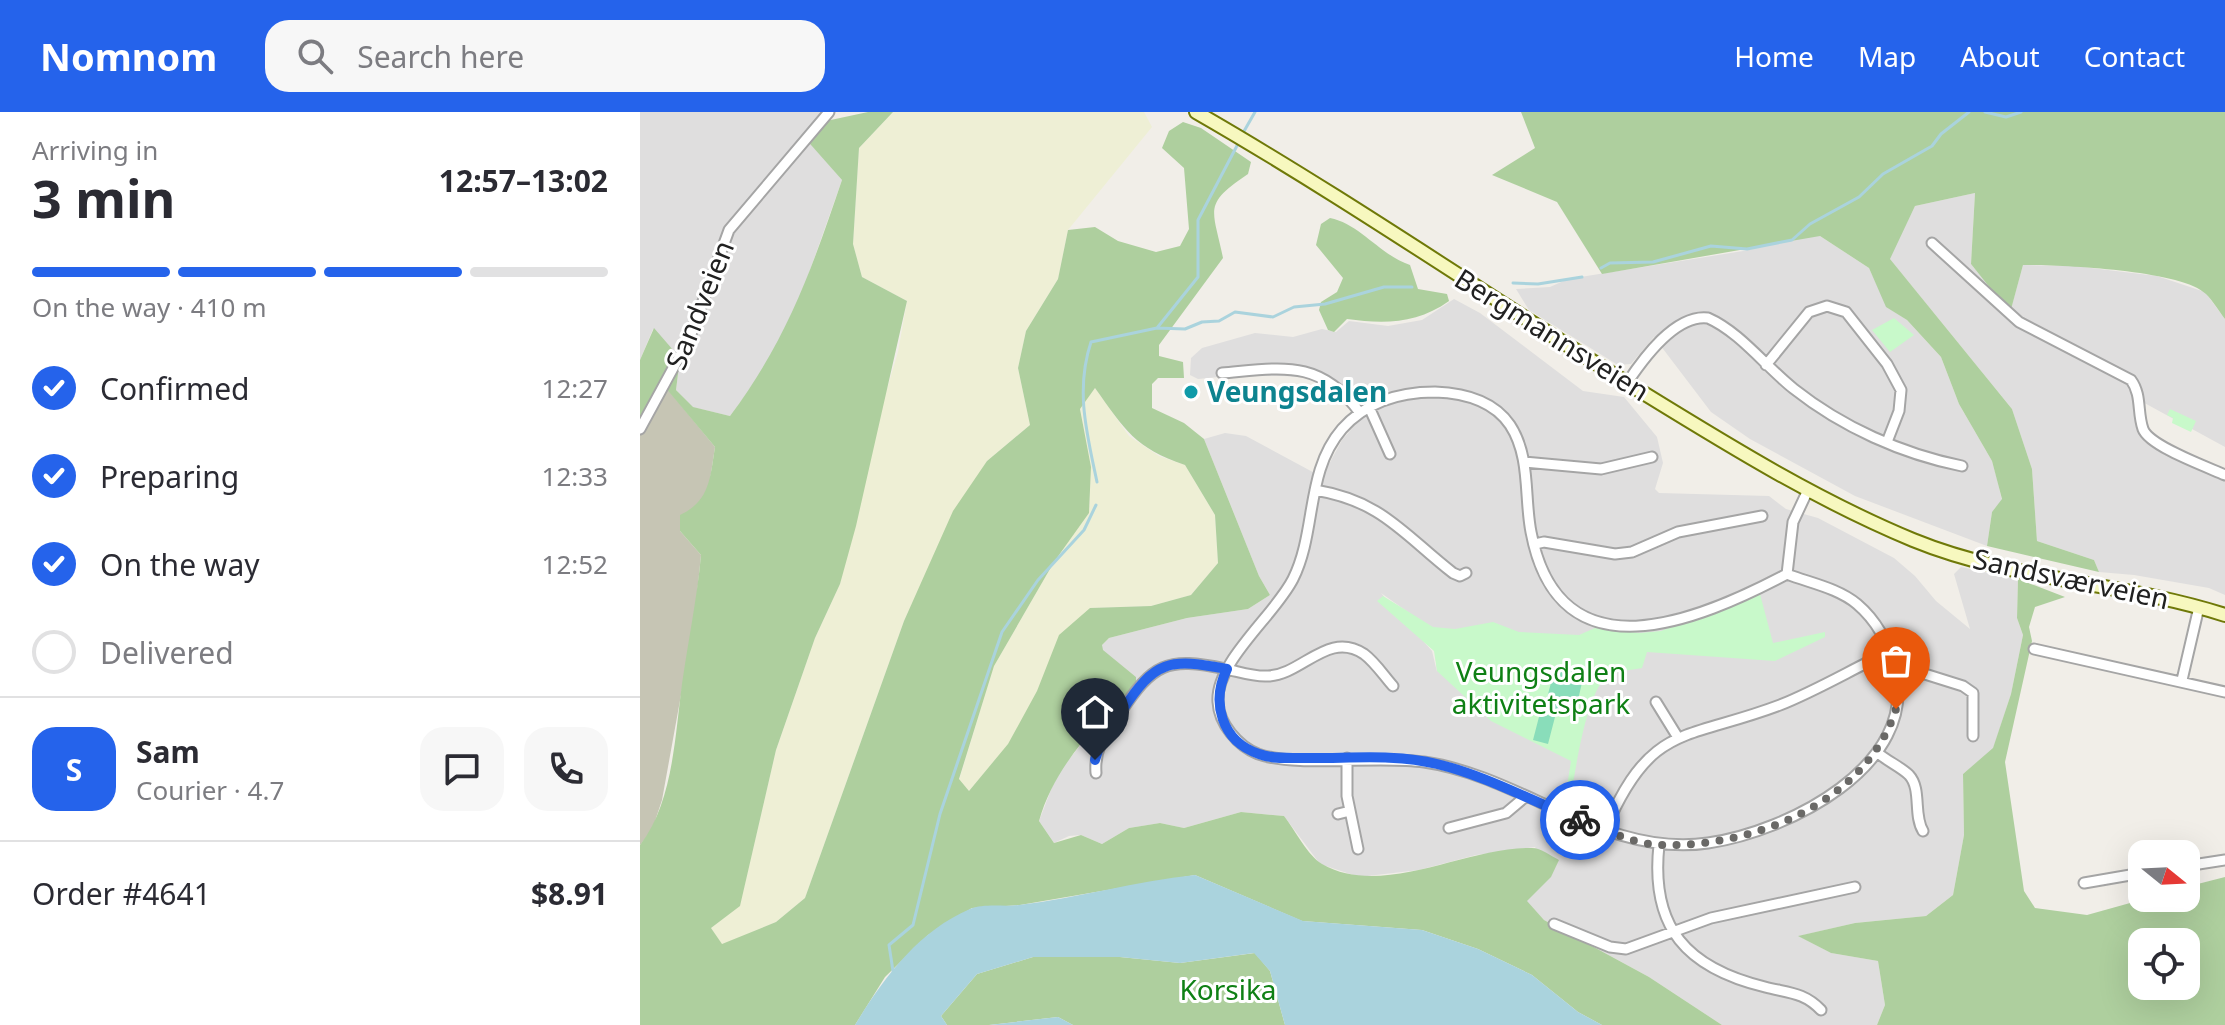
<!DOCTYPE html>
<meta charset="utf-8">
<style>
:root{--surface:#fff;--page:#f7f7f7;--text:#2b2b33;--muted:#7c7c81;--line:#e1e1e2;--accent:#2563eb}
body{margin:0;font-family:"Noto Sans",sans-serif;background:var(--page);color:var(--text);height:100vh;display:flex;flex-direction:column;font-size:30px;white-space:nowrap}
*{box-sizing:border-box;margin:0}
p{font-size:26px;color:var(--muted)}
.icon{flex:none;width:44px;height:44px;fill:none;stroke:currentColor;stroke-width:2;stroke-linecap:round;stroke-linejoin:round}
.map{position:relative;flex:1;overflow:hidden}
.panel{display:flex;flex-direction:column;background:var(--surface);width:640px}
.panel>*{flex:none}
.needle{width:52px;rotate:108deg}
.buttons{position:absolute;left:1488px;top:728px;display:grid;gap:16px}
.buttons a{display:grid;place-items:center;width:72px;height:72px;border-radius:16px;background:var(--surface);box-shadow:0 8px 32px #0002;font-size:40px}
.pin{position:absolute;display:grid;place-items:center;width:68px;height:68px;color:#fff;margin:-82px -34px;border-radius:50% 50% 50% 0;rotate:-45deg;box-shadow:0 0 8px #0007}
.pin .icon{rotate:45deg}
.courier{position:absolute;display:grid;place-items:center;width:80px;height:80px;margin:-40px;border:6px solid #2563eb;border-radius:50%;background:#fff;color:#222;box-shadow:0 2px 10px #0007}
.headline em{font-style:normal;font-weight:700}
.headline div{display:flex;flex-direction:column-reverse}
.headline{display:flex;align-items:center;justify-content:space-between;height:136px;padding:0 32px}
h1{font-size:52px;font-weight:700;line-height:60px}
.bar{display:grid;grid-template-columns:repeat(4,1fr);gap:12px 8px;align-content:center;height:96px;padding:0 32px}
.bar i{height:10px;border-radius:6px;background:var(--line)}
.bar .active{background:var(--accent)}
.bar p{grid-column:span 4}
.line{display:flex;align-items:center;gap:20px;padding:0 32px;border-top:2px solid var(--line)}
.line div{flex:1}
.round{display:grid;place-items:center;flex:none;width:84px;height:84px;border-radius:24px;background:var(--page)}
ol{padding:0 32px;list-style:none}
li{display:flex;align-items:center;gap:24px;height:88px}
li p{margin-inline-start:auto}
li .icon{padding:8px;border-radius:50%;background:var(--accent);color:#fff;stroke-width:4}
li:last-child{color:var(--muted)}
li i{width:44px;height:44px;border:4px solid var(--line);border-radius:50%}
header{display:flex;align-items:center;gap:48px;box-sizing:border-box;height:112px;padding:0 40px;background:var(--accent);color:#fff}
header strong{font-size:38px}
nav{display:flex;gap:44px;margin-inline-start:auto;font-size:28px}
.search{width:560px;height:72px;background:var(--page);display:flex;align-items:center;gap:20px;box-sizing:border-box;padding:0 28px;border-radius:24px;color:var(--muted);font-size:30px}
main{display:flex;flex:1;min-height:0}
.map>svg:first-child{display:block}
.residential{fill:#dfdede;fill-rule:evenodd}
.construction{fill:#c6c5b4}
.farmland{fill:#eeefd5}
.forest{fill:#aecf9e;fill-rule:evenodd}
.park{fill:#c8f9ca}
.pitch{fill:#89ddba}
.water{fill:#aad3dd}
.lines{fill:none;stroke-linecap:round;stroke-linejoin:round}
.stream{stroke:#aad3dd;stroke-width:3}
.street-casing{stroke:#a5a5a5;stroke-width:13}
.secondary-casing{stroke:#6f7908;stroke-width:16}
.street{stroke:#fff;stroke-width:9}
.secondary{stroke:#f7f8bf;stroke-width:12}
.done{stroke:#6a6967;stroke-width:8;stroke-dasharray:0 14.4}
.route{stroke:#2563eb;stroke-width:10}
.culture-dot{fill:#0f9aa8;stroke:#fff;stroke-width:3}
.labels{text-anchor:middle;stroke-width:6;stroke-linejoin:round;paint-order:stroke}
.street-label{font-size:28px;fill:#212121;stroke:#fff}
.culture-label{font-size:28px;font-weight:bold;fill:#0d838f;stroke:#fff;text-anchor:start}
.park-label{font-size:28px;fill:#0f8015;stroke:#fff}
</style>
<header>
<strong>Nomnom</strong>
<div class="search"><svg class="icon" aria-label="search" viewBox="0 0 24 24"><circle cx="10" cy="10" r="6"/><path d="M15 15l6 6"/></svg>Search here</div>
<nav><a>Home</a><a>Map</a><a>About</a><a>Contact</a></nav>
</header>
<main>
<section class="panel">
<div class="headline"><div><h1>3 min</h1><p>Arriving in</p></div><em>12:57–13:02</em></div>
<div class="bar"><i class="active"></i><i class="active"></i><i class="active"></i><i></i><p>On the way · 410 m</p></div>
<ol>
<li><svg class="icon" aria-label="check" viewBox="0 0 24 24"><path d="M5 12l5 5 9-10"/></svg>Confirmed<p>12:27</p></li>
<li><svg class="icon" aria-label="check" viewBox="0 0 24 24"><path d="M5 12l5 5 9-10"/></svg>Preparing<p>12:33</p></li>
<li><svg class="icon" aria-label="check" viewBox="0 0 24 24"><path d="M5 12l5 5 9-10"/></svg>On the way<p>12:52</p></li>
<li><i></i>Delivered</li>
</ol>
<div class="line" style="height:144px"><b class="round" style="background:var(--accent);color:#fff">S</b><div><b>Sam</b><p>Courier · 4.7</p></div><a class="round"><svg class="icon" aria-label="chat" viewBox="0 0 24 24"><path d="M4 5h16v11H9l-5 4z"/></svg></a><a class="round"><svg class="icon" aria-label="phone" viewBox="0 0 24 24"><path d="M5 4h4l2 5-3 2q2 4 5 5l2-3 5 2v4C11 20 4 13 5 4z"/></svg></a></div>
<div class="line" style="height:104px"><div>Order #4641</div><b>$8.91</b></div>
</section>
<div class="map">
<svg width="1585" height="913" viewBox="0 0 1585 913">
<rect width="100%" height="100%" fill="#f1eee8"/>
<path class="residential" d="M0 0H182L165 25 202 68 158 192 125 257 90 304 52 295 36 278 40 246 13 217 0 248Z
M1335 81 1331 152 1370 200 1383 153 1435 154 1517 164 1565 180 1585 207V335L1499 288 1510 331 1585 365V483L1569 476 1494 463 1459 460 1454 448 1397 429 1392 357 1372 297 1249 146 1275 94Z
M1169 124H1180L1229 156 1247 195 1267 208 1301 245 1319 292 1352 349 1357 367 1362 388 1352 400 1347 434 1215 384 1110 327 1071 300 1014 225 991 252 978 253 889 198 876 177 910 175 928 167 1103 139Z
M814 187 840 201 943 279 984 285 1017 325 1023 351 1015 377 1019 381 1129 384 1146 397 1178 406 1254 446 1275 464 1296 489 1330 517 1314 462 1321 455 1378 467 1377 506 1383 523 1371 582 1353 637 1323 662 1324 723 1313 783 1286 804 1215 811 1159 824 1191 841 1238 849 1245 893 1237 913H1082L1009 865 904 808 886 789 910 765 895 735 836 743 779 758 719 765 680 752 644 704 601 700 544 716 520 711 489 716 462 732 441 723 429 724 414 731 399 709 417 662 496 565 462 538V533L469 526 547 506 608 497 630 483 619 464 564 327 585 321 606 324 682 365 702 328 722 305 673 265 600 263 558 267 550 263 551 246 562 236 615 221 653 225 682 217 696 220 709 209 748 214 782 208ZM741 481 793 518 797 560 792 539Z"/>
<path class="construction" d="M25 274 75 335 68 381 40 419 61 443 54 511 22 688 12 718 0 733V306Z"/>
<path class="farmland" d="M253 0H504L512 15 428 118 418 167 386 219 378 256 390 313 347 349 289 455 264 509 165 786 136 810 82 833 71 816 100 793 136 638 175 526 200 472 241 297 258 240 267 189 222 165 213 132 219 36Z
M455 276 489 324 519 344 545 353 575 403 578 451 551 483 511 494 450 496 368 633 329 679 319 668 354 554 414 450 449 401 451 355 440 296Z"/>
<path class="forest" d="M228 0H253L219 36 213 132 222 165 267 189 216 414 200 472 175 526 136 638 100 794 71 816 82 832 136 810 165 786 264 509 313 399 347 349 390 313 378 256 386 219 418 167 428 118 455 115 478 129 516 140 540 134 549 117 544 56 522 36 529 19 543 10 561 16 611 50 608 62C562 93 573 96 583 146L519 233V244L543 250 544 266H518L512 272V296L544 311 564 327 619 464 630 483 608 497 547 506 469 526 462 533 463 538 496 565V572C456 613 415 653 399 709L414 731 441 723 462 732 489 716 520 711 544 716 601 700 644 704C655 718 668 744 682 752 743 787 827 734 892 736 901 736 911 744 919 748L911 765 887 789 904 808 1009 865 1082 913H962L938 900 892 863 838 837 782 818 662 809 555 763 380 793 332 796 288 823 245 865 215 913H0V733C33 691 35 624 42 572 48 529 57 487 61 443L40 419V403C70 389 70 366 75 335L25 275 0 306V248L14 216 40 246 36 278 53 295 90 304C148 226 171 159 202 68L164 25 172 12ZM455 276C485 318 495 336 545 353L575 403 578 451 551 483 511 494 450 496 419 523 397 579 368 632 329 679 319 667 354 554 414 450 449 401 451 355 440 297Z
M881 0H1585V207C1579 199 1573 189 1566 182 1541 158 1420 153 1383 153L1370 201 1331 152 1335 81 1275 94 1250 147 1372 297 1392 357 1397 429 1454 448 1459 460 1347 434 1352 400 1362 387 1352 349 1319 292 1301 245 1267 208 1246 195 1229 156 1180 124 962 162 917 90 852 63 895 36Z
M690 106C720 112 740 143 770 153L778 177 807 182 809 189C777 212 744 212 707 207L694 220 688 218 679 198 681 190 697 180 703 166 676 133 681 112Z
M1378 467 1425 485 1395 495 1389 515 1392 529 1365 650 1384 779 1395 796 1447 803 1508 786H1546V775L1585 765V913H1237L1245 893 1238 849 1191 841 1158 824 1215 811 1286 804 1313 783 1324 723 1323 662 1353 636 1371 582 1383 523 1377 506ZM1502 830H1546V874H1502Z
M615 841 630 859 645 913H433L418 905 349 913H307L301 904 337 862 393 845H480L540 851Z"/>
<path class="park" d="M1254 206 1274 223 1250 240 1232 218Z
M1530 297 1556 309 1551 320 1532 311 1533 306 1527 303Z
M1120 482 1133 531 1185 520V525L1135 549 1007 540 1002 556C991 558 974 559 966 566 945 582 934 668 929 696L924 693 931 649 851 609 797 559 794 539 737 489 743 484 793 515 815 517 853 510 879 520 939 523 955 516 1000 521 1021 519Z"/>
<path class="pitch" d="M915 555 944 562 934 605 904 598Z
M900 601 915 605 908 632 893 628Z"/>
<path class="water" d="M555 763 663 809 782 818 838 837 892 863 938 900 962 913H645L630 859 614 841 540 851 480 845H393L337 862 301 904 307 913H215C243 867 278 819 330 797 344 791 364 795 379 793 438 786 496 769 555 763Z
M418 905 433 913H349Z"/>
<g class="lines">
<path class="stream" d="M1345 0 1366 5 1381 0
M603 21 615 0
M961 156 970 151 1013 150 1071 134 1107 137 1152 128 1170 112 1219 85 1243 62 1292 34 1301 22 1329 0
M873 171 898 172 942 165
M517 216 558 165V108L600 28
M457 370C447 322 435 278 451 230L517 216 545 217 562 210 579 209 595 200 633 205 654 195 685 192 744 175H772
M253 859 249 833 273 813 300 702 362 520 398 468 444 418 456 393"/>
<defs>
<path id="street" d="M1292 131 1379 210 1491 268C1502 283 1497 300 1503 317 1509 334 1567 355 1585 363
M1126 253 1169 200 1187 194 1206 200 1247 252 1261 278 1259 299 1247 330
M582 261C641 256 680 246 720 301
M987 271C1003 247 1035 202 1068 206 1100 220 1126 255 1154 277 1202 315 1262 342 1322 354
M795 280C824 281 853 288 870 313 891 345 884 385 891 420 919 568 1058 509 1147 462 1170 471 1198 476 1217 492 1237 509 1249 532 1255 557 1280 654 1146 720 1068 731 965 746 883 664 784 650 738 643 657 656 618 642 598 634 579 612 578 590 575 550 635 503 653 467 677 419 665 360 702 317 726 290 760 280 795 280Z
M729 295 750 342
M0 317 50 225 89 118 189 0
M884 350 961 357 1012 345
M675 378C742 389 763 422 813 461L820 464 826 461
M895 432 904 430 975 442 992 440 1038 420 1122 404
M1147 462 1153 410 1168 378
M1394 537 1585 580
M1542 568 1559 495
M1016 590 1037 624
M1238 641C1247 649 1261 655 1269 663 1282 677 1273 703 1283 719
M707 646V684L718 737
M456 661C454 635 466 622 480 601 513 552 526 544 586 557 600 560 614 565 628 564 662 563 688 518 724 542 735 550 744 564 753 574
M698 702 710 699
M809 716 866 701 885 685
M965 718C1011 610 1045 629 1140 593 1178 578 1214 556 1251 539L1272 558 1323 574 1333 581V624
M1019 733C1010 816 1047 856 1125 875 1148 881 1164 880 1181 898
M1546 754 1585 748
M1444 771 1502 761
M914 812 970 835 986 837 1071 806 1215 775"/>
<path id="secondary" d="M556 0C704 85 846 183 992 274 1083 330 1174 387 1273 428 1373 469 1483 470 1585 503"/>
</defs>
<use href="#street" class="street-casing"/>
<use href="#secondary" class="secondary-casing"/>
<use href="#street" class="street"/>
<use href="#secondary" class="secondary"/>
</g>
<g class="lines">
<path class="done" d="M940 708C965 718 996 733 1022 733 1114 735 1226 691 1256 597"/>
<path class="route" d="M455 648C460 628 470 616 482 599 515 548 529 546 587 557 571 590 581 629 619 642 632 647 648 646 662 646 706 647 753 641 797 652 847 664 893 690 940 708"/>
</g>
<circle class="culture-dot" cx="551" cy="280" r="8"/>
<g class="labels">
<g class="street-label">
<text transform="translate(60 193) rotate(-68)" y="10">Sandveien</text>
<text transform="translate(912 223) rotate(32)" y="10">Bergmannsveien</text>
<text transform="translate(1431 467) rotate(12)" y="10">Sandsværveien</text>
</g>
<g class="culture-label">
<text x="567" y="290">Veungsdalen</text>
</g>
<g class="park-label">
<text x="901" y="570">Veungsdalen<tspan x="901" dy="32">aktivitetspark</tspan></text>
<text x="588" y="888">Korsika</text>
</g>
</g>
</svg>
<div class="buttons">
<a><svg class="needle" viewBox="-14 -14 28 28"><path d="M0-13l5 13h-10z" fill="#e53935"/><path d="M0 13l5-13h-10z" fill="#7c7c81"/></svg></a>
<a><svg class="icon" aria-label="locate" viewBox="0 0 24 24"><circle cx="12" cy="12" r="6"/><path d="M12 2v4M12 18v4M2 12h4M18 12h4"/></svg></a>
</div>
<div class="pin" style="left:1256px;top:597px;background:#ea580c"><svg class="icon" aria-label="bag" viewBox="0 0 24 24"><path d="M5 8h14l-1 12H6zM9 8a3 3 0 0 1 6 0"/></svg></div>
<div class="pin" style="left:455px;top:648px;background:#1f2937"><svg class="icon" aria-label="home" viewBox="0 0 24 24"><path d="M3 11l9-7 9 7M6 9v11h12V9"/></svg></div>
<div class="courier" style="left:940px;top:708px"><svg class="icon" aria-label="bike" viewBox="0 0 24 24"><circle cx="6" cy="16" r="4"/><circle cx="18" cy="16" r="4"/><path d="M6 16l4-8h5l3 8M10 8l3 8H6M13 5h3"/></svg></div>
</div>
</main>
